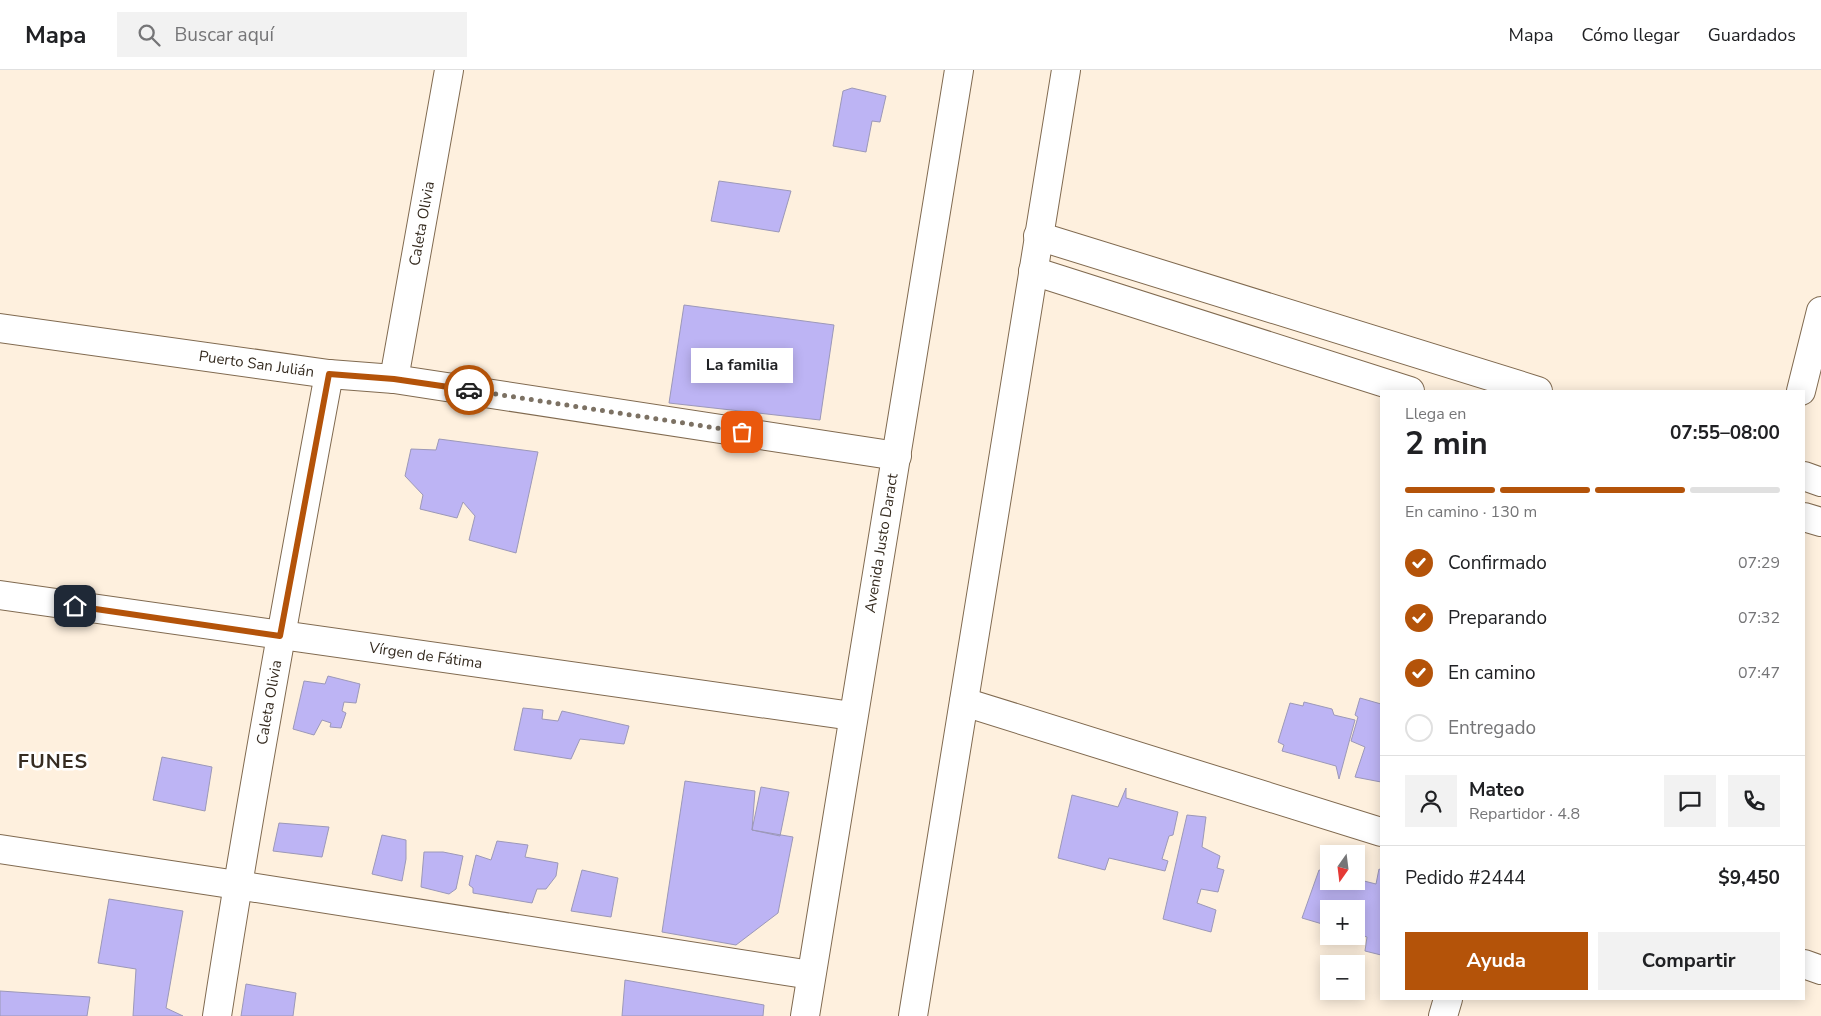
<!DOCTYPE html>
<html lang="es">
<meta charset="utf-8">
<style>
:root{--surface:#fff;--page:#f2f2f2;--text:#202124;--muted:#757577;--line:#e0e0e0;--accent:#b45309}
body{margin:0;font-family:"Nunito Sans",sans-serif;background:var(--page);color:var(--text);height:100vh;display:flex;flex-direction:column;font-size:19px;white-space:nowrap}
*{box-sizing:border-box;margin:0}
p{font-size:16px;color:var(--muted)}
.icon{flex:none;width:28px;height:28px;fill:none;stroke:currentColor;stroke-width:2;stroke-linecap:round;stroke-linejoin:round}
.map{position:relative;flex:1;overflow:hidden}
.drawer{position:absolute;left:1380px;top:320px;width:425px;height:610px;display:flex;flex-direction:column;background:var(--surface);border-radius:0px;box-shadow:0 2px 12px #0003}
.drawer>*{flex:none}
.needle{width:32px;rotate:194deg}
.tools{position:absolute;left:1320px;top:775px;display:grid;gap:10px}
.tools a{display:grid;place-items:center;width:45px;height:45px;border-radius:0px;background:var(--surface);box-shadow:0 2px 12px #0003;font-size:25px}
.pin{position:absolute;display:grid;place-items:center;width:42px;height:42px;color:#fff;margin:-21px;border-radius:10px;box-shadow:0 2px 8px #0006}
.courier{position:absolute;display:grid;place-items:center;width:50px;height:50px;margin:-25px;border:4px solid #b45309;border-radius:50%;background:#fff;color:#222;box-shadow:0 1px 6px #0007}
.bubble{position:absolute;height:35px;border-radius:0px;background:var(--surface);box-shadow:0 2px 12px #0003;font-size:16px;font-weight:700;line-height:35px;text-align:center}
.headline em{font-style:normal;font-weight:700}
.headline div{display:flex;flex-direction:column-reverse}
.headline{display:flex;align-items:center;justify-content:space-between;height:85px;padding:0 25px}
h1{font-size:32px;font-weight:700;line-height:38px}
.bar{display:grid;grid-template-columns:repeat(4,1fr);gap:8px 5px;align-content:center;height:60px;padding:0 25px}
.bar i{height:6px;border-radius:4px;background:var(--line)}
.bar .current{background:var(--accent)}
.bar p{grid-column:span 4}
.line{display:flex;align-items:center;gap:12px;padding:0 25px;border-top:1px solid var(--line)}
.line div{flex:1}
.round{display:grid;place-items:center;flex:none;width:52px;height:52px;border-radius:0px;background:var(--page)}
ol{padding:0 25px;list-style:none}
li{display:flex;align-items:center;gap:15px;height:55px}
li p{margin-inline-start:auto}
li .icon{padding:5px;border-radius:50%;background:var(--accent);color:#fff;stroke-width:4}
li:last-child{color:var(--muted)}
li i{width:28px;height:28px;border:2px solid var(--line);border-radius:50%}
.primary-button{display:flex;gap:10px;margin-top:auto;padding:10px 25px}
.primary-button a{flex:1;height:58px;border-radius:0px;background:var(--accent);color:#fff;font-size:20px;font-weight:700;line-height:58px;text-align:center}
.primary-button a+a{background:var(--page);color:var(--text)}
header{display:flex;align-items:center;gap:30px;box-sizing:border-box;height:70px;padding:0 25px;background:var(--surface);border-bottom:1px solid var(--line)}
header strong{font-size:24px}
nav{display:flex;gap:28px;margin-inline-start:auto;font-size:18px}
.search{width:350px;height:45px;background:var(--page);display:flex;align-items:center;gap:12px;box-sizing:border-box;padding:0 18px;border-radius:0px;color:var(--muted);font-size:19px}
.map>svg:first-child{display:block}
.building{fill:#bdb4f4;stroke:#9c98b8}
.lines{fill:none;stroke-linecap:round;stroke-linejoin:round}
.minor-casing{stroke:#806a50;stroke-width:30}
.major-casing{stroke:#806a50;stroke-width:30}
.minor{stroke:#fff;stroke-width:28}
.major{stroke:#fff;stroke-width:28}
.done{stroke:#7c7163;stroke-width:5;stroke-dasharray:0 9}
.route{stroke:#b45309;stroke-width:6}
.labels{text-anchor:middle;stroke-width:5;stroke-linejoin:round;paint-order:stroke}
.street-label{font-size:15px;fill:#362c21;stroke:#fff}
.district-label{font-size:20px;font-weight:bold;letter-spacing:1px;fill:#362c21;stroke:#fff}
</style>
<header>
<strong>Mapa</strong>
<div class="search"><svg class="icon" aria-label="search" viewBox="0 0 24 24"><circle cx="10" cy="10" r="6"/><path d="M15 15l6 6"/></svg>Buscar aquí</div>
<nav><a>Mapa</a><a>Cómo llegar</a><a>Guardados</a></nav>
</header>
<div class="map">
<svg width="1821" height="946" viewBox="0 0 1821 946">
<rect width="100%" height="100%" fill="#fef0de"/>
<path class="building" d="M852 18 886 26 880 52 872 51 866 82 833 76 843 21Z
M719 111 791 121 779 162 711 151Z
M684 235 834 255 820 350 669 333Z
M439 369 538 382 516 483 469 470 475 446 463 432 457 448 420 439 423 425 405 406 411 379 436 380Z
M328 606 360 614 356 633 344 632 342 641 346 643 341 658 330 657 331 653 322 650 314 665 293 659 304 611 325 614Z
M1360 628 1381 634V712L1355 707 1365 677 1351 671 1358 647 1355 645Z
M1304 632 1332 639 1334 645 1355 650 1339 709 1336 696 1282 681 1284 675 1278 672 1290 633 1303 636Z
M523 638 543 640 542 649 558 651 562 641 629 656 624 674 580 669 571 689 514 680Z
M162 687 212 697 205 741 153 730Z
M685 711 755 721 752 760 793 767 778 843 736 875 662 862Z
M761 717 789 722 780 766 752 760Z
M1126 718V728L1178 742 1173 765 1169 766 1162 789 1168 791 1165 801 1109 788 1105 800 1058 788 1072 725 1118 737Z
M1187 745 1206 747 1202 777 1220 786 1217 798 1224 800 1218 822 1201 819 1197 833 1216 840 1211 862 1163 849Z
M279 753 329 757 322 787 273 781Z
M382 765 406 770V789L402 811 372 804Z
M497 771 528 775 525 787 558 793 556 806 546 819H537L532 833 473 823V818L469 815 476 785 491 790Z
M424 782H443L463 786 456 819 449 824 421 817Z
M1379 799 1381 800V885L1365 881 1367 867 1356 864V839H1329V856L1302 848 1319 800 1329 802V811H1356V809L1376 814Z
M582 800 618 808 611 847 571 841Z
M109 829 183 841 166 938 183 946H133L136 899 98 893Z
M625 910 764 935 763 946H622Z
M246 914 296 923 293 946H241Z
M0 921 90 927 87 946H0Z"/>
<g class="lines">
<defs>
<g id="minor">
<path d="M1038 166 1538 321"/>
<path d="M1033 201 1410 321"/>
<path id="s1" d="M0 258 329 304 394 309 897 386"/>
<path id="s2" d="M394 309 449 0"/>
<path d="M1801 321 1821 241"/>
<path d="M1804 406 1821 412"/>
<path d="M1804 447 1821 452"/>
<path id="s3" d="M0 525 852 646"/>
<path d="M964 632 1381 762"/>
<path d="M0 779 237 815 811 905"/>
<path d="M1804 894 1821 900"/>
<path id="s4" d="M217 946C250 731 289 518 329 304"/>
<path d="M913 946 1066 0"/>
<path d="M1443 946 1448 929"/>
</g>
<g id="major">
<path id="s5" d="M805 946C854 630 908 315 959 0"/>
</g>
</defs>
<use href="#minor" class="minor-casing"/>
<use href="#major" class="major-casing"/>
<use href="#minor" class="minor"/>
<use href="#major" class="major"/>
</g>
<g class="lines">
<path class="done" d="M469 320 742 362"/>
<path class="route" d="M75 536 280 566 329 304 394 309 469 320"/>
</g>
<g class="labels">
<g class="street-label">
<text dy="5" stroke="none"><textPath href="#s2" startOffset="158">Caleta Olivia</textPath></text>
<text dy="5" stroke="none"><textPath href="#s1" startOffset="259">Puerto San Julián</textPath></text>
<text dy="5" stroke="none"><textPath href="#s5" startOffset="479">Avenida Justo Daract</textPath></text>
<text dy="5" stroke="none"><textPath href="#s3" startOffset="430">Vírgen de Fátima</textPath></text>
<text dy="5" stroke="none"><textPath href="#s4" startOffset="318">Caleta Olivia</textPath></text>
</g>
<g class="district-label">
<text x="53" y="698">FUNES</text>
</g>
</g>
</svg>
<div class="tools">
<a><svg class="needle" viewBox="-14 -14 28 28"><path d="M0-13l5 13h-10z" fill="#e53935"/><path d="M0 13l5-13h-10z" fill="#757577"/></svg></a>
<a>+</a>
<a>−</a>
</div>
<div class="pin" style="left:742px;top:362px;background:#ea580c"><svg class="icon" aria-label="bag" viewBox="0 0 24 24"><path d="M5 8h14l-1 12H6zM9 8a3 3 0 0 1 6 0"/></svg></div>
<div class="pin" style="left:75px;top:536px;background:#1f2937"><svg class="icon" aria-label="home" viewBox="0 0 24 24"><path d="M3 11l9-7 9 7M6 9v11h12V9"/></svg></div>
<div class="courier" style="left:469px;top:320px"><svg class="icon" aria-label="car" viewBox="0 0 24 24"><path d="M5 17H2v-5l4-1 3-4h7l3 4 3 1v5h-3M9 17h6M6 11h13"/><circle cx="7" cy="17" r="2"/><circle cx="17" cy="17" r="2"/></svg></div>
<div class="bubble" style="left:691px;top:278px;width:102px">La familia</div>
<section class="drawer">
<div class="headline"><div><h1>2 min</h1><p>Llega en</p></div><em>07:55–08:00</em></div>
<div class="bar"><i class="current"></i><i class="current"></i><i class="current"></i><i></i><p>En camino · 130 m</p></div>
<ol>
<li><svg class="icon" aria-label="check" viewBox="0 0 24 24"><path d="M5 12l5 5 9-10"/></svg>Confirmado<p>07:29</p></li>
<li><svg class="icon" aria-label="check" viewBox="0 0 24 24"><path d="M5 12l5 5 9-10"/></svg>Preparando<p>07:32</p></li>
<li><svg class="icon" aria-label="check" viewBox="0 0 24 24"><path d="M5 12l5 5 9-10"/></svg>En camino<p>07:47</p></li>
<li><i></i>Entregado</li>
</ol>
<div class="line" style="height:90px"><a class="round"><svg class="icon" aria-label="person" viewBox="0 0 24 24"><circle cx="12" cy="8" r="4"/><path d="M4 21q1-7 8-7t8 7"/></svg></a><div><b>Mateo</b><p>Repartidor · 4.8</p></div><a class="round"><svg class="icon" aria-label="chat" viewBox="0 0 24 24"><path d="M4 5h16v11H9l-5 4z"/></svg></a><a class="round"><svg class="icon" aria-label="phone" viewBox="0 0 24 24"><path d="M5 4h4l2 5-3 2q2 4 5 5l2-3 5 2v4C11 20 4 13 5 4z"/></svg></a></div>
<div class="line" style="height:65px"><div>Pedido #2444</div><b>$9,450</b></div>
<div class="primary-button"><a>Ayuda</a><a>Compartir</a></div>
</section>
</div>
